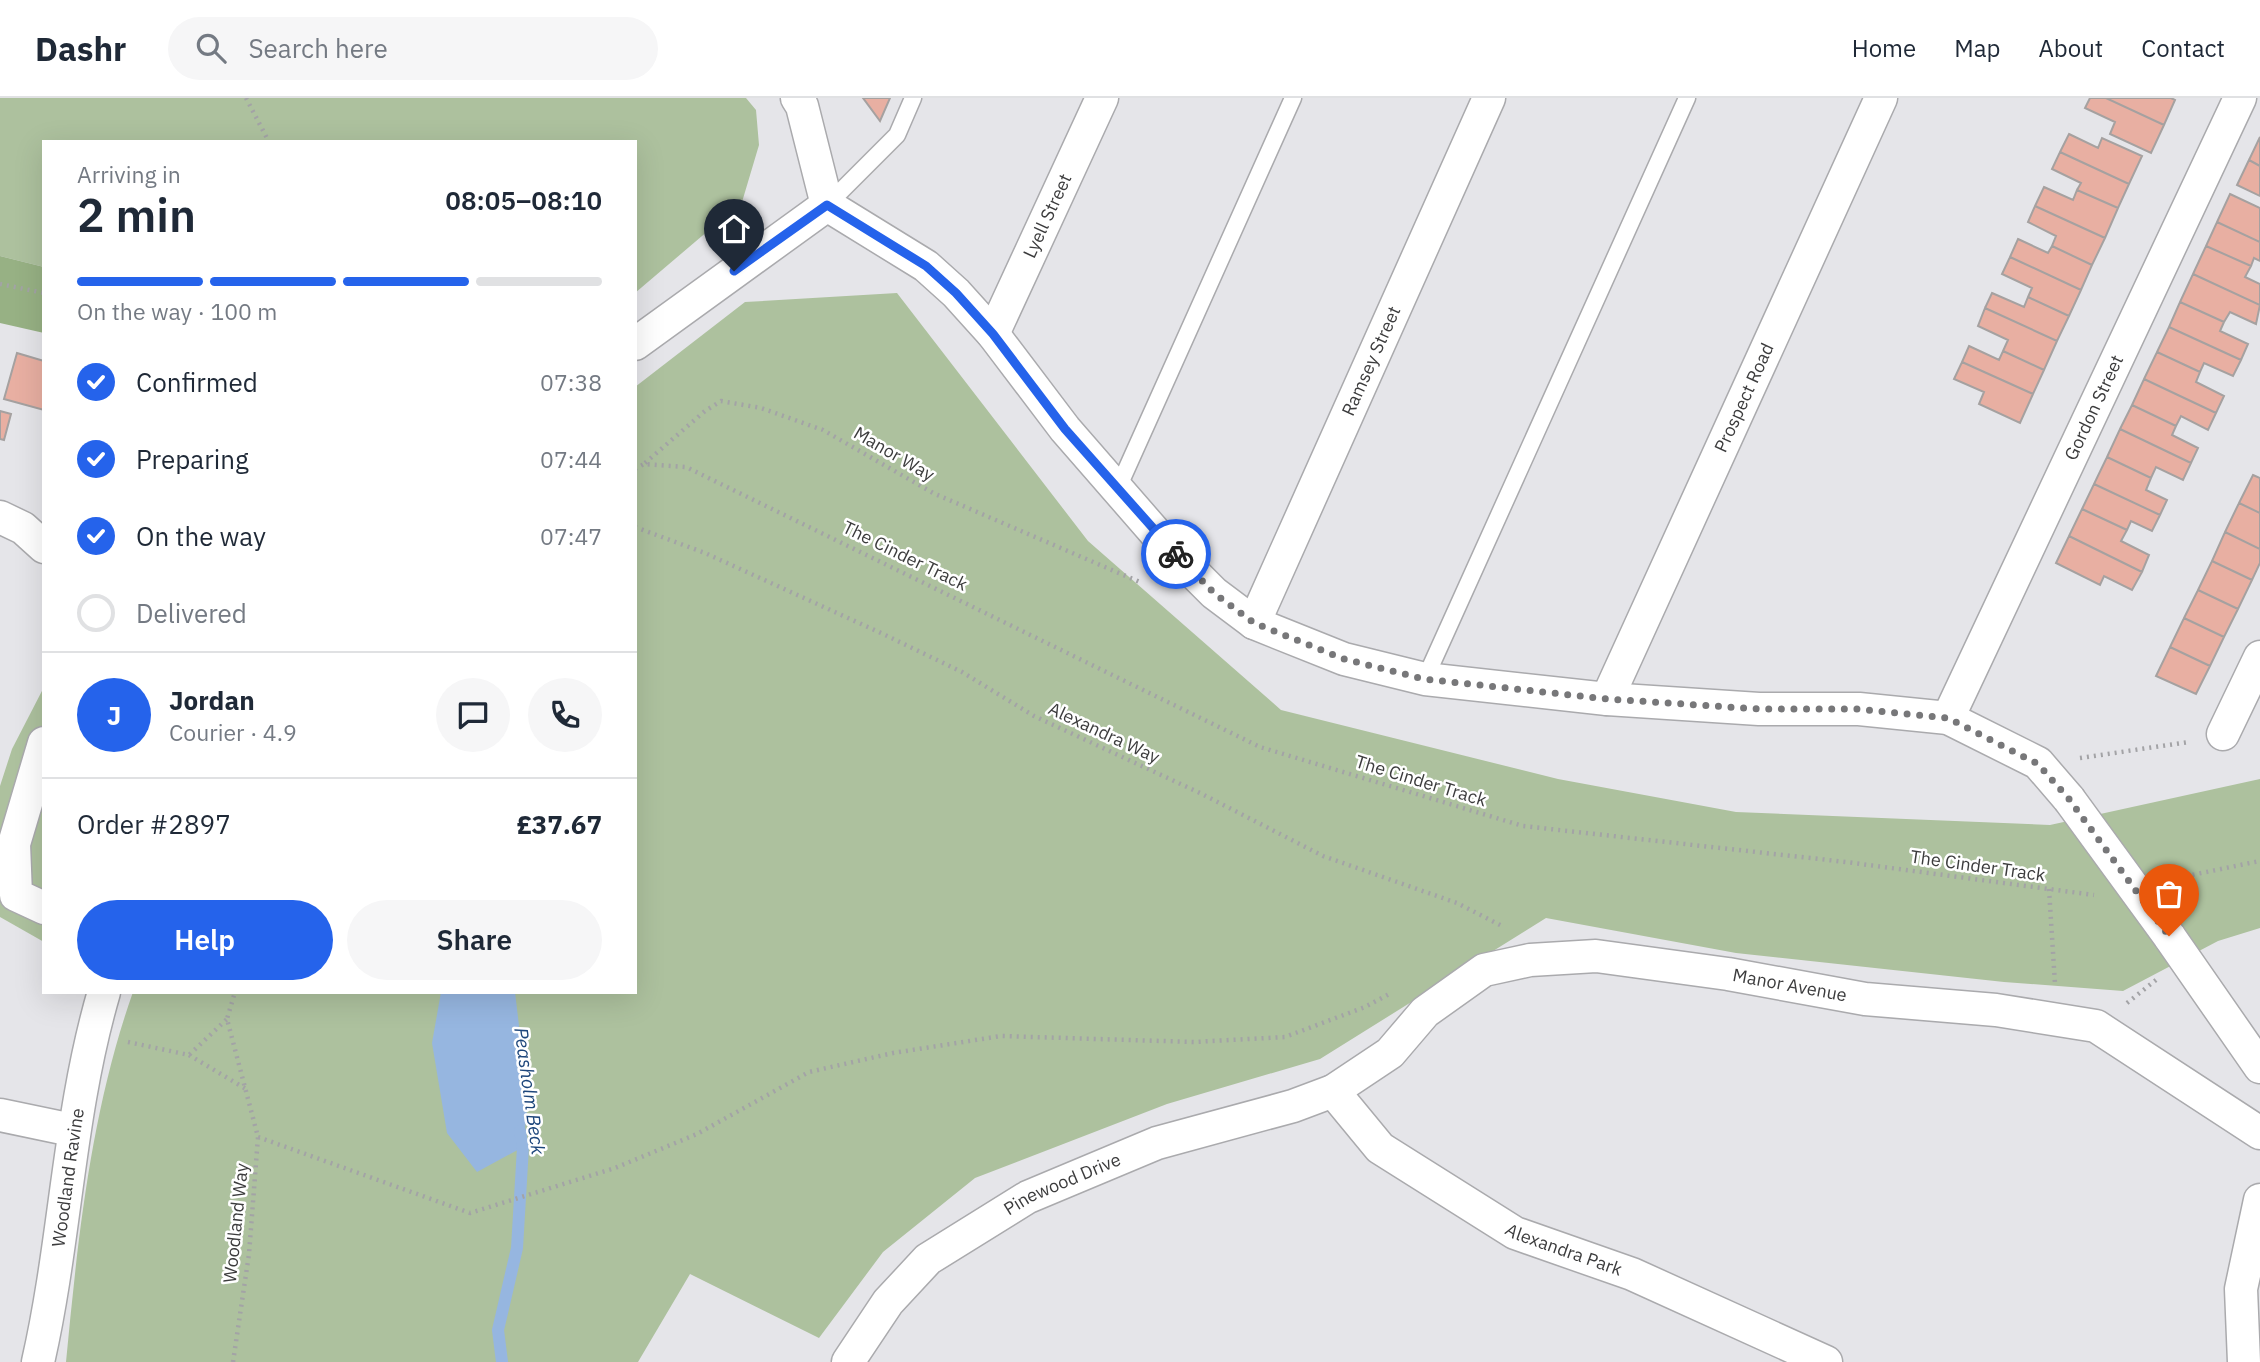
<!DOCTYPE html>
<meta charset="utf-8">
<style>
:root{--surface:#fff;--page:#f6f6f7;--text:#1f2937;--muted:#747a83;--line:#e0e1e3;--accent:#2563eb}
body{margin:0;font-family:"IBM Plex Sans",sans-serif;background:var(--page);color:var(--text);height:100vh;display:flex;flex-direction:column;font-size:26px;white-space:nowrap}
*{box-sizing:border-box;margin:0}
p{font-size:23px;color:var(--muted)}
.icon{flex:none;width:38px;height:38px;fill:none;stroke:currentColor;stroke-width:2;stroke-linecap:round;stroke-linejoin:round}
.map{position:relative;flex:1;overflow:hidden}
.side{position:absolute;left:42px;top:42px;width:595px;height:854px;display:flex;flex-direction:column;background:var(--surface);border-radius:0px;box-shadow:0 7px 28px #0002}
.side>*{flex:none}
.pin{position:absolute;display:grid;place-items:center;width:60px;height:60px;color:#fff;margin:-72px -30px;border-radius:50% 50% 50% 0;rotate:-45deg;box-shadow:0 0 7px #0007}
.pin .icon{rotate:45deg}
.courier{position:absolute;display:grid;place-items:center;width:70px;height:70px;margin:-35px;border:5px solid #2563eb;border-radius:50%;background:#fff;color:#222;box-shadow:0 2px 9px #0007}
.overview em{font-style:normal;font-weight:600}
.overview div{display:flex;flex-direction:column-reverse}
.overview{display:flex;align-items:center;justify-content:space-between;height:119px;padding:0 35px}
h1{font-size:46px;font-weight:600;line-height:52px}
.bar{display:grid;grid-template-columns:repeat(4,1fr);gap:10px 7px;align-content:center;height:84px;padding:0 35px}
.bar i{height:9px;border-radius:5px;background:var(--line)}
.bar .on{background:var(--accent)}
.bar p{grid-column:span 4}
.line{display:flex;align-items:center;gap:18px;padding:0 35px;border-top:2px solid var(--line)}
.line div{flex:1}
.round{display:grid;place-items:center;flex:none;width:74px;height:74px;border-radius:37px;background:var(--page)}
ol{padding:0 35px;list-style:none}
li{display:flex;align-items:center;gap:21px;height:77px}
li p{margin-inline-start:auto}
li .icon{padding:7px;border-radius:50%;background:var(--accent);color:#fff;stroke-width:4}
li:last-child{color:var(--muted)}
li i{width:38px;height:38px;border:4px solid var(--line);border-radius:50%}
.cta{display:flex;gap:14px;margin-top:auto;padding:14px 35px}
.cta a{flex:1;height:80px;border-radius:42px;background:var(--accent);color:#fff;font-size:28px;font-weight:600;line-height:80px;text-align:center}
.cta a+a{background:var(--page);color:var(--text)}
header{display:flex;align-items:center;gap:42px;box-sizing:border-box;height:98px;padding:0 35px;background:var(--surface);border-bottom:2px solid var(--line)}
header strong{font-size:33px}
nav{display:flex;gap:38px;margin-inline-start:auto;font-size:24px}
.search{width:490px;height:63px;background:var(--page);display:flex;align-items:center;gap:18px;box-sizing:border-box;padding:0 24px;border-radius:38px;color:var(--muted);font-size:26px}
.map>svg:first-child{display:block}
.green{fill:#adc19e}
.forest{fill:#97b184}
.water{fill:#96b6e0}
.lines{fill:none;stroke-linecap:round;stroke-linejoin:round}
.stream{stroke:#96b6e0;stroke-width:12}
.building{fill:#e8afa2;stroke:#a5a1a0;stroke-width:2}
.service-casing{stroke:#aaaaad;stroke-width:19}
.minor-casing{stroke:#aaaaad;stroke-width:35}
.path{stroke:#a3a3a6;stroke-width:4.5;stroke-dasharray:2 5;stroke-linecap:butt}
.service{stroke:#fff;stroke-width:16}
.minor{stroke:#fff;stroke-width:32}
.minor-bridge-casing{stroke:#aaaaad;stroke-width:35;stroke-linecap:butt}
.minor-bridge{stroke:#fff;stroke-width:32}
.done{stroke:#777779;stroke-width:7;stroke-dasharray:0 12.6}
.route{stroke:#2563eb;stroke-width:9}
.labels{text-anchor:middle;stroke-width:5;stroke-linejoin:round;paint-order:stroke}
.street-label{font-size:18px;fill:#3c3c3d;stroke:#fff}
.water-label{font-size:19px;font-style:italic;fill:#1d467b;stroke:#fff}
</style>
<header>
<strong>Dashr</strong>
<div class="search"><svg class="icon" aria-label="search" viewBox="0 0 24 24"><circle cx="10" cy="10" r="6"/><path d="M15 15l6 6"/></svg>Search here</div>
<nav><a>Home</a><a>Map</a><a>About</a><a>Contact</a></nav>
</header>
<div class="map">
<svg width="2260" height="1264" viewBox="0 0 2260 1264">
<rect width="100%" height="100%" fill="#e5e5e9"/>
<path class="green" d="M0 0H746L756 12 759 47 742 104 635 195V44H44V169L0 158Z
M897 195 1088 443 1281 612 1558 681 1736 714 2050 727 2260 681V830L2218 843 2123 893 2004 884 1736 855 1546 820 1320 961 1167 1006 975 1080 883 1154 819 1240 690 1176 638 1264H66C78 1139 91 1013 133 894H635V289L745 204Z
M44 589V844L0 819V688L12 651Z"/>
<path class="forest" d="M0 158 44 169V235L0 225Z"/>
<path class="water" d="M441 894H515L528 1003 523 1049 477 1074 447 1035 432 945Z"/>
<g class="lines">
<path class="stream" d="M502 1264 498 1232 517 1150 523 1049 520 1033"/>
</g>
<path class="building" d="M863 0H890L880 23Z
M2090 0H2106L2164 27 2151 55 2110 36 2115 24 2085 10Z
M2106 0H2171L2175 2 2164 27Z
M2069 36 2098 50 2102 40 2142 58 2129 86 2060 54Z
M2260 39V68L2249 62Z
M2060 54 2129 86 2118 110 2077 92 2081 85 2052 71Z
M2249 62 2260 68V98L2237 87Z
M2044 89 2073 102 2077 92 2118 110 2105 140 2035 108Z
M2230 96 2260 110V144L2217 124Z
M2035 108 2105 140 2092 167 2052 148 2056 138 2028 124Z
M2217 124 2260 144V163L2254 160 2251 168 2206 148Z
M2018 141 2048 155 2052 148 2092 167 2081 192 2010 159Z
M2206 148 2251 168 2245 179 2260 186V207L2193 176Z
M2010 159 2081 192 2069 218 2028 199 2032 190 2002 176Z
M2193 176 2260 207 2256 226 2230 214 2224 224 2180 204Z
M1992 195 2024 209 2028 199 2069 218 2057 243 1985 210Z
M2180 204 2224 224 2220 233 2248 246 2241 262 2169 229Z
M1985 210 2057 243 2044 272 2003 253 2008 242 1978 228Z
M2169 229 2241 262 2233 278 2204 265 2200 274 2157 254Z
M1969 248 1999 262 2003 253 2044 272 2033 296 1962 264Z
M2157 254 2200 274 2196 284 2224 298 2216 315 2144 281Z
M17 255 44 263V312L4 301Z
M1962 264 2033 296 2020 325 1979 306 1984 294 1954 281Z
M2144 281 2216 315 2208 332 2181 318 2176 328 2132 307Z
M2132 307 2176 328 2172 337 2198 350 2191 365 2120 331Z
M0 313 11 316 4 342 0 341Z
M2120 331 2191 365 2183 382 2156 369 2151 380 2107 359Z
M2107 359 2151 380 2146 392 2167 402 2160 417 2094 386Z
M2253 377 2260 380V415L2239 405Z
M2094 386 2160 417 2152 433 2131 423 2127 432 2082 411Z
M2239 405 2260 415V451L2225 434Z
M2082 411 2127 432 2121 443 2149 457 2142 474 2069 438Z
M2225 434 2260 451V465L2252 482 2212 463Z
M2069 438 2142 474 2132 492 2104 478 2100 487 2056 465Z
M2212 463 2252 482 2238 511 2198 492Z
M2198 492 2238 511 2224 539 2184 520Z
M2184 520 2224 539 2210 568 2170 549Z
M2170 549 2210 568 2196 596 2156 578Z"/>
<g class="lines">
<defs>
<path id="service" d="M827 107 897 37 913 0
M1118 390 1293 0
M1425 581 1687 0"/>
<g id="minor">
<path d="M797 0 802 8 827 107 926 168 956 195 993 236 1065 331 1166 447 1214 495 1254 525 1344 561 1425 581 1607 601 1759 611H1859L1948 620 2038 665 2069 701"/>
<path id="s1" d="M993 236 1102 0"/>
<path d="M635 246 827 107"/>
<path d="M0 419 23 430 44 449"/>
<path id="s2" d="M1254 525 1489 0"/>
<path id="s3" d="M1607 601 1881 0"/>
<path id="s4" d="M1948 620 2240 0"/>
<path d="M2223 636 2260 559"/>
<path d="M44 645 14 746 16 797 44 810"/>
<path d="M2169 838 2260 969"/>
<path id="s5" d="M1333 993 1380 1050 1515 1135 1632 1176 1826 1264"/>
<path d="M0 1017 72 1032"/>
<path id="s6" d="M38 1264C66 1141 68 1017 104 894"/>
<path id="s7" d="M848 1264 888 1204 928 1161 1028 1099 1157 1045 1293 1008 1333 993 1390 955 1425 914 1484 872 1530 862 1596 858 1728 876 1865 901 1996 912 2096 928 2260 1035"/>
<path d="M2244 1264 2241 1191 2260 1102"/>
</g>
</defs>
<use href="#service" class="service-casing"/>
<use href="#minor" class="minor-casing"/>
<path class="path" d="M246 0 269 44
M0 186 44 195
M645 365 705 313 721 303 761 310 823 332 933 395 1142 485
M635 371 644 366 686 369 1260 649 1523 728 1846 764 2094 797
M635 429 705 455 881 535 962 574 1034 618 1200 695 1323 758 1457 805 1504 829
M2080 660 2189 644
M2172 781 2260 763
M2049 791 2055 886
M2127 905 2156 882
M128 944 189 957 227 921
M189 957 246 991
M258 1039 470 1115 615 1070 697 1036 809 974 893 955 1001 938 1194 944 1285 939 1365 909 1391 895
M233 1264 249 1156 258 1039 227 921 235 894"/>
<use href="#service" class="service"/>
<use href="#minor" class="minor"/>
<defs>
<path id="minor-bridge" d="M2069 701 2169 838"/>
</defs>
<use href="#minor-bridge" class="minor-bridge-casing"/>
<use href="#minor-bridge" class="minor-bridge"/>
</g>
<g class="lines">
<path class="done" d="M1176 456 1214 495 1254 525 1344 561 1424 581 1607 601 1759 611H1858L1948 620 2038 666 2069 701 2169 838"/>
<path class="route" d="M734 173 827 107 926 168 956 195 993 236 1065 331 1176 456"/>
</g>
<g class="labels">
<g class="street-label">
<text dy="6" stroke="none"><textPath href="#s1" startOffset="130">Lyell Street</textPath></text>
<text dy="6" stroke="none"><textPath href="#s2" startOffset="287">Ramsey Street</textPath></text>
<text dy="6" stroke="none"><textPath href="#s3" startOffset="331">Prospect Road</textPath></text>
<text dy="6" stroke="none"><textPath href="#s4" startOffset="343">Gordon Street</textPath></text>
<text transform="translate(894 356) rotate(30)" y="6">Manor Way</text>
<text transform="translate(905 458) rotate(26)" y="6">The Cinder Track</text>
<text transform="translate(1104 635) rotate(25)" y="6">Alexandra Way</text>
<text transform="translate(1421 683) rotate(17)" y="6">The Cinder Track</text>
<text transform="translate(1978 768) rotate(8)" y="6">The Cinder Track</text>
<text dy="6" stroke="none"><textPath href="#s7" startOffset="1076">Manor Avenue</textPath></text>
<text dy="6" stroke="none"><textPath href="#s6" startOffset="187">Woodland Ravine</textPath></text>
<text dy="6" stroke="none"><textPath href="#s7" startOffset="285">Pinewood Drive</textPath></text>
<text transform="translate(236 1125) rotate(-84)" y="6">Woodland Way</text>
<text dy="6" stroke="none"><textPath href="#s5" startOffset="285">Alexandra Park</textPath></text>
</g>
<g class="water-label">
<text transform="translate(530 993) rotate(82)" y="7">Peasholm Beck</text>
</g>
</g>
</svg>
<div class="pin" style="left:2169px;top:838px;background:#ea580c"><svg class="icon" aria-label="bag" viewBox="0 0 24 24"><path d="M5 8h14l-1 12H6zM9 8a3 3 0 0 1 6 0"/></svg></div>
<div class="pin" style="left:734px;top:173px;background:#1f2937"><svg class="icon" aria-label="home" viewBox="0 0 24 24"><path d="M3 11l9-7 9 7M6 9v11h12V9"/></svg></div>
<div class="courier" style="left:1176px;top:456px"><svg class="icon" aria-label="bike" viewBox="0 0 24 24"><circle cx="6" cy="16" r="4"/><circle cx="18" cy="16" r="4"/><path d="M6 16l4-8h5l3 8M10 8l3 8H6M13 5h3"/></svg></div>
<section class="side">
<div class="overview"><div><h1>2 min</h1><p>Arriving in</p></div><em>08:05–08:10</em></div>
<div class="bar"><i class="on"></i><i class="on"></i><i class="on"></i><i></i><p>On the way · 100 m</p></div>
<ol>
<li><svg class="icon" aria-label="check" viewBox="0 0 24 24"><path d="M5 12l5 5 9-10"/></svg>Confirmed<p>07:38</p></li>
<li><svg class="icon" aria-label="check" viewBox="0 0 24 24"><path d="M5 12l5 5 9-10"/></svg>Preparing<p>07:44</p></li>
<li><svg class="icon" aria-label="check" viewBox="0 0 24 24"><path d="M5 12l5 5 9-10"/></svg>On the way<p>07:47</p></li>
<li><i></i>Delivered</li>
</ol>
<div class="line" style="height:126px"><b class="round" style="background:var(--accent);color:#fff">J</b><div><b>Jordan</b><p>Courier · 4.9</p></div><a class="round"><svg class="icon" aria-label="chat" viewBox="0 0 24 24"><path d="M4 5h16v11H9l-5 4z"/></svg></a><a class="round"><svg class="icon" aria-label="phone" viewBox="0 0 24 24"><path d="M5 4h4l2 5-3 2q2 4 5 5l2-3 5 2v4C11 20 4 13 5 4z"/></svg></a></div>
<div class="line" style="height:91px"><div>Order #2897</div><b>£37.67</b></div>
<div class="cta"><a>Help</a><a>Share</a></div>
</section>
</div>
